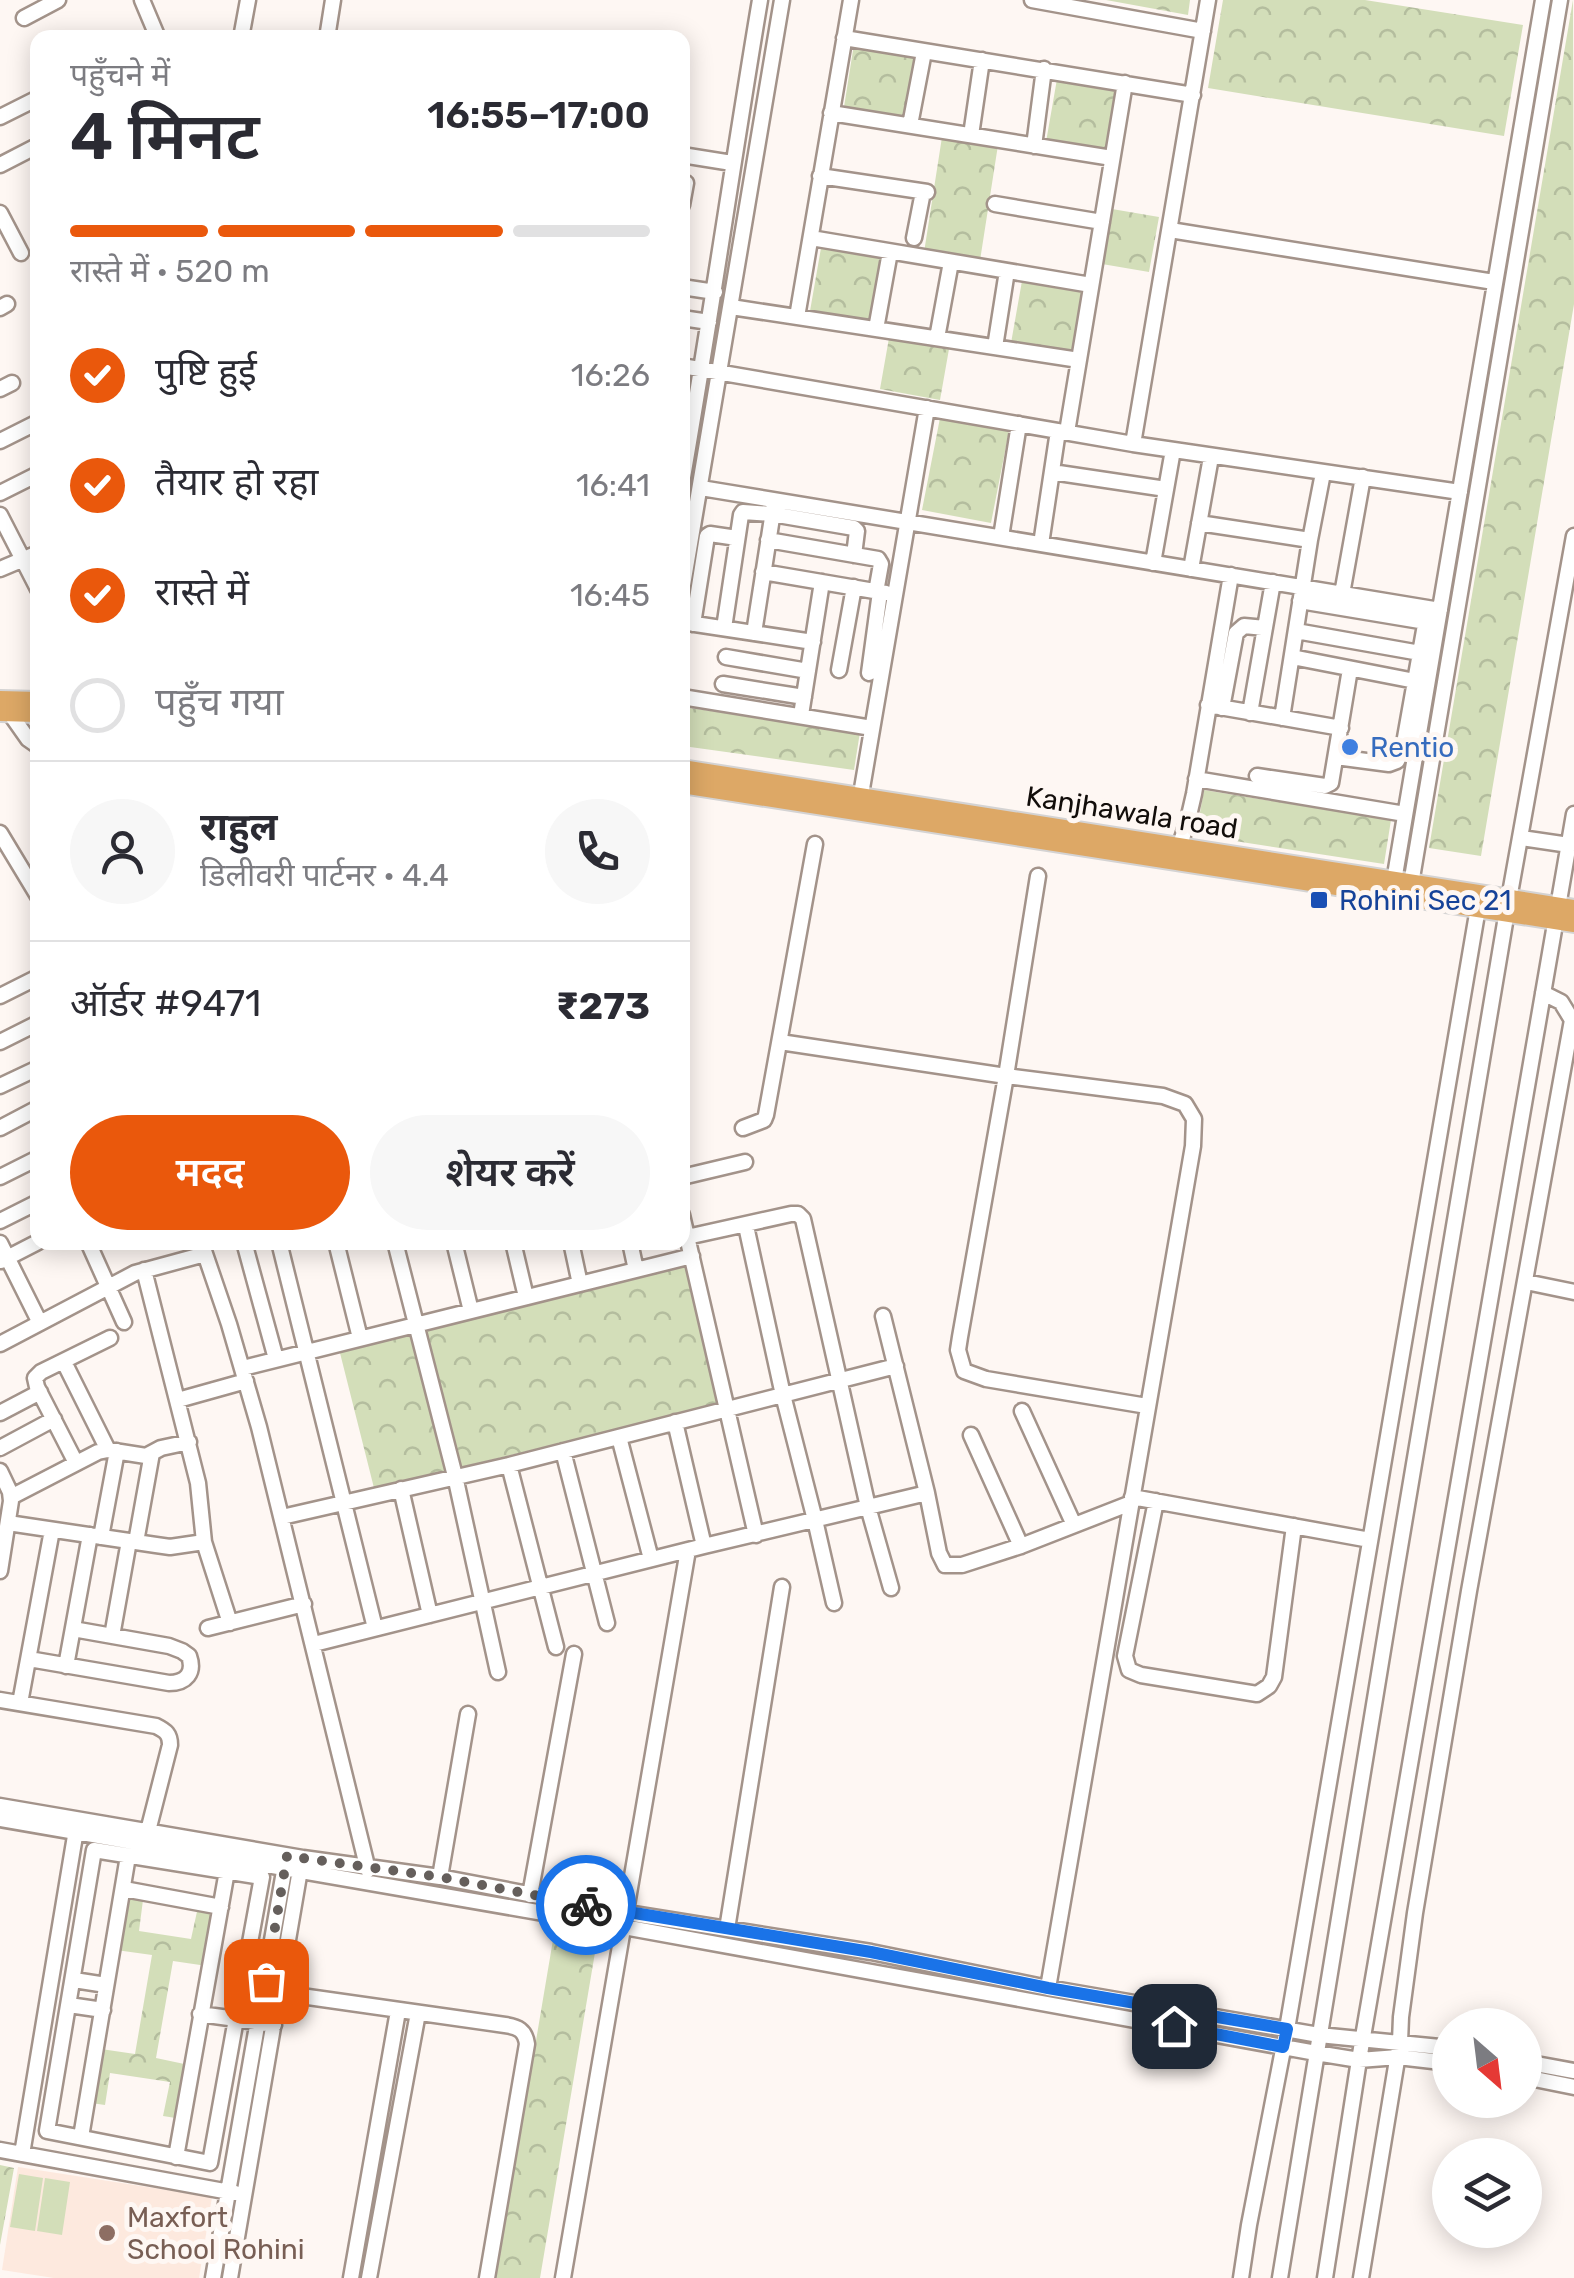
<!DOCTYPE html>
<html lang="hi">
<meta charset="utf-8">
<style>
:root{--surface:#fff;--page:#f7f7f7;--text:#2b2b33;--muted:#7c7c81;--line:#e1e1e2;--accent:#ea580c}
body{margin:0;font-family:Rubik,"Noto Sans Devanagari",sans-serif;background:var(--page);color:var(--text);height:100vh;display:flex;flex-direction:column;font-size:38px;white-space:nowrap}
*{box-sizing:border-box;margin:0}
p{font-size:32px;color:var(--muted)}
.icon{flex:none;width:55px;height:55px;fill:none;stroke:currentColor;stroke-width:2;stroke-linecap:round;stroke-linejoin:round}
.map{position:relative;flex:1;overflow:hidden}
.panel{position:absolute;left:30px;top:30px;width:660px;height:1220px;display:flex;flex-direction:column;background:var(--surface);border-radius:20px;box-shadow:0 5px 25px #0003}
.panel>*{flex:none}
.needle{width:65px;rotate:152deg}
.controls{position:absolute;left:1432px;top:2008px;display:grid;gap:20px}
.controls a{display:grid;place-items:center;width:110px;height:110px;border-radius:50%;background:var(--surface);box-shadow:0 5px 25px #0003;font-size:50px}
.pin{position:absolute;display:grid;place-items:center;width:85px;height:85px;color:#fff;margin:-42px;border-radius:20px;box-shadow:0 5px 15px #0006}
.courier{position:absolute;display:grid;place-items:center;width:100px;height:100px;margin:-50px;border:8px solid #1a73e8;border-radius:50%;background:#fff;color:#222;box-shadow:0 2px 12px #0007}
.summary em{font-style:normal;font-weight:600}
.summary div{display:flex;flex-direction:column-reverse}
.summary{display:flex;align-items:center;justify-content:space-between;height:170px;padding:0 40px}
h1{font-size:65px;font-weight:600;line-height:75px}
.bar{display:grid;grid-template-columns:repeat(4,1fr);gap:15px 10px;align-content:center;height:120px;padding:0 40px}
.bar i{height:12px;border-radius:8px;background:var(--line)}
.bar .active{background:var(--accent)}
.bar p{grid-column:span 4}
.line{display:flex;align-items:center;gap:25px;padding:0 40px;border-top:2px solid var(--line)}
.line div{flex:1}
.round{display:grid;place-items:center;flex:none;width:105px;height:105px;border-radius:52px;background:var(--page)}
ol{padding:0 40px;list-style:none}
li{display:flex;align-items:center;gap:30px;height:110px}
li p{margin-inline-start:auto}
li .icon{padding:10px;border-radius:50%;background:var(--accent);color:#fff;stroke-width:4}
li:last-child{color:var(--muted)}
li i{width:55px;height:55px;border:5px solid var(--line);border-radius:50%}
.primary-button{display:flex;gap:20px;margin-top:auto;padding:20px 40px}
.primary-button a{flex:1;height:115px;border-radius:60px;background:var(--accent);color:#fff;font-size:40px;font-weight:600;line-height:115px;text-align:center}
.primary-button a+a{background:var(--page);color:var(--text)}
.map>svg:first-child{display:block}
.built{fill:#fde9de}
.forest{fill:url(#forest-crowns)}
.garden{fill:#d3deb9}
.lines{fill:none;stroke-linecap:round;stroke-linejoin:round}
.minor-casing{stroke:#a3938a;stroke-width:19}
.major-casing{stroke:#d4d3d3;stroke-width:22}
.minor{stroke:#fff;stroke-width:14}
.major{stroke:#dda866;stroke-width:18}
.done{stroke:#655f5c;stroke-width:10;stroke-dasharray:0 18}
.route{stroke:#1a73e8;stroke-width:12}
.shop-dot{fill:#3f7fe0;stroke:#fef7f3;stroke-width:4}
.transit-dot{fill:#1a4fb4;stroke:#fef7f3;stroke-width:4}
.education-dot{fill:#8d6e63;stroke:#fef7f3;stroke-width:4}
.labels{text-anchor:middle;stroke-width:10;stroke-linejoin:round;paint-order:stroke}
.shop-label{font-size:28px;fill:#366cbe;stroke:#fef7f3;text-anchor:start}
.street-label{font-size:28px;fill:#120d0a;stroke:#fef7f3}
.transit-label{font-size:28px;fill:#164399;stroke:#fef7f3;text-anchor:start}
.education-label{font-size:28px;fill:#785e54;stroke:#fef7f3;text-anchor:start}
</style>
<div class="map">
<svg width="1574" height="2278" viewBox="0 0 1574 2278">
<defs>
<pattern id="forest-crowns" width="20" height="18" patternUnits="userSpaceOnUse" patternTransform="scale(2.5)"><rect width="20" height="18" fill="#d3deb9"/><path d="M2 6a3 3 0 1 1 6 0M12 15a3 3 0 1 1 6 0" fill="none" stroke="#b4bd9e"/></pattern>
</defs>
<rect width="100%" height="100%" fill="#fef7f3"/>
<path class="built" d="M18 2167 212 2197 199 2278H54L2 2270Z"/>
<path class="forest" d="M1106 0H1190L1188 15Z
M1223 0H1365L1523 25 1504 136 1208 88Z
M1573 0 1574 304 1481 856 1429 848Z
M854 44 916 55 906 117 844 107Z
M1057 79 1119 89 1108 152 1046 142Z
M942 137 998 145 979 267 923 259Z
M1112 209 1159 217 1149 272 1102 264Z
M821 248 883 258 872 321 810 311Z
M1022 281 1084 291 1073 353 1011 343Z
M889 338 949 349 940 400 880 389Z
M940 418 1009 431 991 523 922 510Z
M683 707 860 732 854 770 683 746Z
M1204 790 1391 820 1384 864 1196 835Z
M688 1262 722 1404 374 1488 339 1349Z
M127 1896 143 1900 139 1931 191 1939 198 1907 218 1910 207 1966 173 1961 156 2058 189 2065 182 2119 163 2116 170 2082 110 2073 105 2105 91 2103 101 2049 135 2054 152 1955 116 1950Z
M556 1922 599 1929 540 2278H496Z
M0 2165 14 2168 0 2245Z"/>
<path class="garden" d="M19 2174 43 2178 35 2231 10 2227Z
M45 2178 70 2182 62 2235 37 2231Z"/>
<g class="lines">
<defs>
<path id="minor" d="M142 0 158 38
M1032 0 1203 31
M24 18 58 0
M241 38 248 0
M327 38 333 0
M844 38 1193 95
M831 113 1112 158
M0 117 38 98
M910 125 924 52
M971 135 982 60
M1034 146 1044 69
M682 155 732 163
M0 165 35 147
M820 176 927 192
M995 204 1102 222
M682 205 686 183
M0 213 21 253
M1170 230 1494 282
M811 238 1091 285
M914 238 923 192
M682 287 715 292
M731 307 1079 360
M0 308 7 304
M797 317 851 0
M682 318 709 322
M876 329 890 252
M937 338 951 262
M995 347 1007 271
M682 366 1133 444 1460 492
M0 389 12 383
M1067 432 1125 83
M0 441 38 422
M1133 444 1208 0
M1052 472 1166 489
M682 483C710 322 733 161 760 0
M701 488 1440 610
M0 493 38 474
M0 515 38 589
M1199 523 1310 540
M1001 537 1019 424
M768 540 878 559 881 564 876 592
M1041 544 1058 431
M1153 563 1173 450
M0 569 38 553
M1191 569 1211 457
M763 572 886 593
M682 591 782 0
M1342 594 1363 477
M1300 601 1426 622
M682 622 813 642
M693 624 707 536 710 534 737 538
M724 628 741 515 743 512 772 514 854 528 857 531 854 555
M1296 631 1420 653
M754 633 774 505
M726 657 808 671
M1292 657 1415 681
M839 670 854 587
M869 673 880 592
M723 684 804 697
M682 697 872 728
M1208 705 1341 728
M1222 708 1236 633 1244 626 1265 628
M9 712 28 739 38 746
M1250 713 1273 582
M801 715 822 582
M1282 718 1310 540 1323 473
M1336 757 1389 764 1397 761 1403 749 1428 608
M1257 776 1325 786 1331 783 1350 669
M1196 779 1405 814
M859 806 927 408
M0 833 38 896
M1521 838 1569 845
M1177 854 1188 820 1194 794 1231 575
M1038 876 1006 1076 960 1337 958 1350 964 1371 986 1379 1147 1406
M1394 881 1543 0
M1411 884 1560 0
M0 996 38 977
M0 1042 38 1023
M780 1042 1006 1076 1163 1096 1185 1104 1194 1119 1193 1146 1048 1988
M0 1086 38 1068
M0 1128 38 1108
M743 1128 764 1120 766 1115 815 844
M0 1177 38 1158
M682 1177 745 1162
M682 1215 756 1535
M0 1221 38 1202
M746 1226 783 1395 815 1520 834 1603
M687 1237 791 1214H798L803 1219 868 1507 891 1588
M88 1242 124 1322
M201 1242 229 1324 259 1427 368 1870
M244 1242 276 1359
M279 1242 375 1628
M336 1242 360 1338
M395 1242 455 1476 498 1672
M454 1242 471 1311
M513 1242 526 1297
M571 1242 580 1284
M630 1242 636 1270
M0 1243 40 1323
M1 1261 38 1242
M144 1270 198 1483 204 1542 230 1623
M1526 1282 1574 1292
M883 1316 927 1493 939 1553 945 1565H962L1021 1546 1131 1503
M0 1344 135 1273 205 1254
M64 1362 108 1450
M243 1368 692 1256
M178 1400 246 1381
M1022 1411 1074 1525
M0 1413 40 1392
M675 1422 704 1546
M971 1435 1021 1546
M619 1437 651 1559
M0 1448 54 1419
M563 1451 607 1623
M76 1463 37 1387 35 1378 41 1372 110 1338
M509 1465 556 1647
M0 1471 10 1492 11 1501 0 1571
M401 1489 430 1615
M11 1497 98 1452 108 1450 146 1456 161 1448 189 1442
M1132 1497 1370 1540
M1156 1501 1125 1656 1129 1670 1141 1675 1257 1694 1269 1686 1274 1677 1294 1526
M282 1517 509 1465 896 1366
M8 1523 156 1545 170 1547 204 1542
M101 1537 117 1451
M136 1542 152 1453
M208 1628 304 1604
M112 1636 129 1541
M314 1644 704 1546 927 1493
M29 1659 169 1683C186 1683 195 1673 189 1656L182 1651 169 1646 73 1629
M66 1666 90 1535
M0 1700 156 1726C166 1731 170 1734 170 1745L148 1831
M20 1703 52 1530
M0 1806 303 1858 440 1877 627 1913 871 1952 1048 1988 1319 2035 1450 2048
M0 1819 624 1927 1316 2053 1359 2060 1398 2057 1450 2063
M440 1877 468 1714
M124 1889 221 1907
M530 1895 574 1654
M727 1929 782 1587
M74 1980 106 1985
M280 1993 505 2025C518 2027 525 2030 527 2044L487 2278
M69 2005 103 2010
M200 2014 236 2019 210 2163 47 2131 94 1850 262 1877 236 2019 274 2025
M1525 2062 1574 2071
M1525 2077 1574 2087
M81 2137 128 1856
M0 2150 235 2193
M22 2154 77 1824
M176 2157 227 1871
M213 2278 286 1860
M230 2278 301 1864
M351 2278 398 2011
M369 2278 418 2013
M563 2278 688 1550
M1241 2278 1249 2225 1287 2029 1478 908
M1280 2278 1393 1589 1509 899 1574 536
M1325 2278 1359 2060 1574 814
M1361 2278 1400 2042 1401 2017 1415 1913 1469 1591 1572 1020 1561 1002 1543 993"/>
<path id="major" d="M0 700 38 701
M0 712 38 713
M682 769 1574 909
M682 784 1574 923"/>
</defs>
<use href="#minor" class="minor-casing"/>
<use href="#major" class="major-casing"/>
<use href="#minor" class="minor"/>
<use href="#major" class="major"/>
</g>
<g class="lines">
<path class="done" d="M266 1981 287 1856 440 1877 586 1905"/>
<path class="route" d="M586 1905 871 1952 1048 1988 1287 2029 1283 2047 1174 2026"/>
</g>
<circle class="shop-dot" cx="1350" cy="747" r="10"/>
<rect class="transit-dot" x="1309" y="890" width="20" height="20" rx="5"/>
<circle class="education-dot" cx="107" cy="2233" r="10"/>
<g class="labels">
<g class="shop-label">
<text x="1370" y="757">Rentio</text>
</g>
<g class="street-label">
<text transform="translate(1132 812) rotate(9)" y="10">Kanjhawala road</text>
</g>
<g class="transit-label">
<text x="1339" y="910">Rohini Sec 21</text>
</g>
<g class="education-label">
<text x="127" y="2227">Maxfort<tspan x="127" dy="32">School Rohini</tspan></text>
</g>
</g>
</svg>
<div class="controls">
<a><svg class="needle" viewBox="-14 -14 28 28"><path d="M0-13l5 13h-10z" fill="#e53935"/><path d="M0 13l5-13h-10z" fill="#7c7c81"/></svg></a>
<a><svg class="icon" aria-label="layers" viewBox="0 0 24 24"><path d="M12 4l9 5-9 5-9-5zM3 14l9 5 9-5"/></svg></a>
</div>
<div class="pin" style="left:266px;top:1981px;background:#ea580c"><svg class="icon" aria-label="bag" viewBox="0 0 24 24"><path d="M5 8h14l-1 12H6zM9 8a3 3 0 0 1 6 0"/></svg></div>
<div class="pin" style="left:1174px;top:2026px;background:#1f2937"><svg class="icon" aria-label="home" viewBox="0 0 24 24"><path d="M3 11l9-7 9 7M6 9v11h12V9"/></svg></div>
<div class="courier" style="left:586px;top:1905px"><svg class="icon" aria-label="bike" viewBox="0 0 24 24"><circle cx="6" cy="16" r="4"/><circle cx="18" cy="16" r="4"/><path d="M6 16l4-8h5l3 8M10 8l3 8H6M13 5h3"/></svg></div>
<section class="panel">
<div class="summary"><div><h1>4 मिनट</h1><p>पहुँचने में</p></div><em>16:55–17:00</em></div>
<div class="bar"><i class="active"></i><i class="active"></i><i class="active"></i><i></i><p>रास्ते में · 520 m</p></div>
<ol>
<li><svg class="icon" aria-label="check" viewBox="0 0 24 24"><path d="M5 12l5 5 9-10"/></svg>पुष्टि हुई<p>16:26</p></li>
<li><svg class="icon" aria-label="check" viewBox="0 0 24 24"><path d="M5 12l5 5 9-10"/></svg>तैयार हो रहा<p>16:41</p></li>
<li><svg class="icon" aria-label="check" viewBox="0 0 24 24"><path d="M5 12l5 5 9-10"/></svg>रास्ते में<p>16:45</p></li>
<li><i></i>पहुँच गया</li>
</ol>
<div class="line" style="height:180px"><a class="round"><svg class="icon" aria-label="person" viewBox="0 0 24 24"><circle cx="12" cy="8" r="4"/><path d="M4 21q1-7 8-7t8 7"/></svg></a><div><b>राहुल</b><p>डिलीवरी पार्टनर · 4.4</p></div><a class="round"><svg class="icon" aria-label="phone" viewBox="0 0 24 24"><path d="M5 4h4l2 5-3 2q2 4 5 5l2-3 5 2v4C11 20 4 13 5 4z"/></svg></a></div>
<div class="line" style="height:130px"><div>ऑर्डर #9471</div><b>₹273</b></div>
<div class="primary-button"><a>मदद</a><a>शेयर करें</a></div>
</section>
</div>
